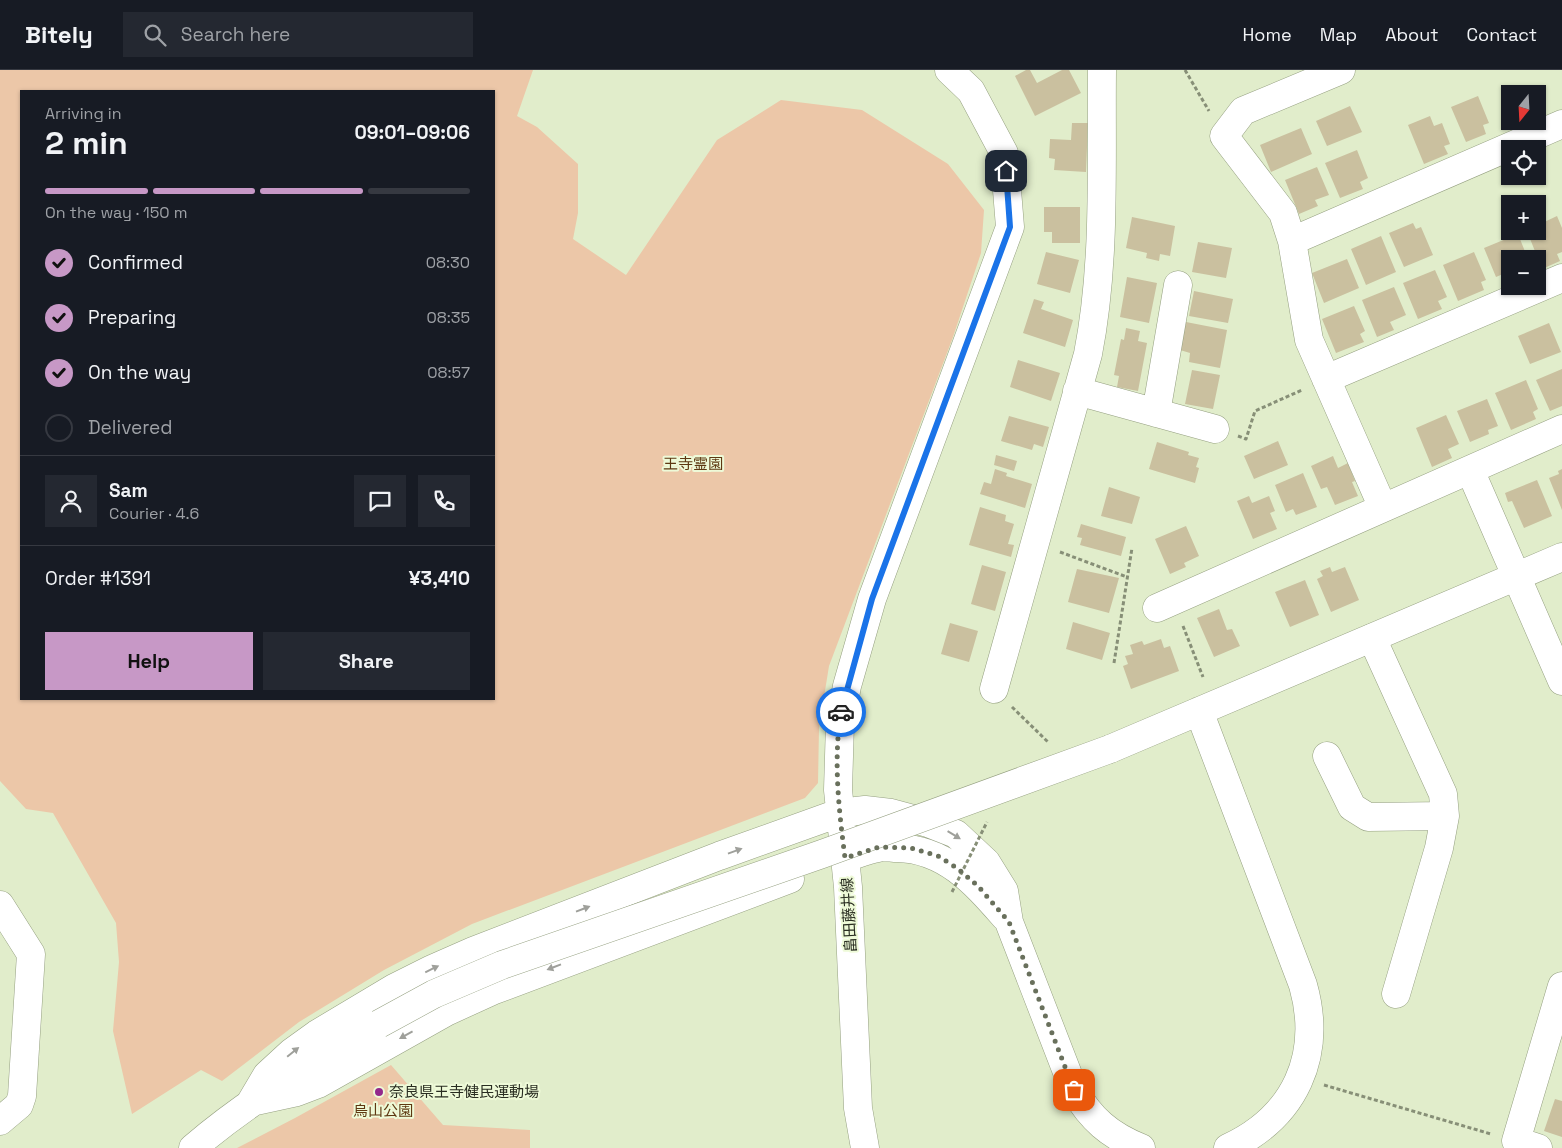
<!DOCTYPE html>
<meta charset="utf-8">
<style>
:root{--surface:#171b24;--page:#242831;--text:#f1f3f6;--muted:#9ea1a6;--line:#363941;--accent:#c798c6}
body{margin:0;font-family:"Space Grotesk","Noto Sans JP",sans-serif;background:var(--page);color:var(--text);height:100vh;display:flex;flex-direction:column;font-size:19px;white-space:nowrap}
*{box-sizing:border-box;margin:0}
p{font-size:16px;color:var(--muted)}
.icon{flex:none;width:28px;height:28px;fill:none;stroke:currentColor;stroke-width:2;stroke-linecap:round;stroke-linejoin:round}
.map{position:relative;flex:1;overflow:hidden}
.details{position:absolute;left:20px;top:20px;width:475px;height:610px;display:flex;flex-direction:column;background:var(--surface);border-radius:0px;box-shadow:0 1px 4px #0004}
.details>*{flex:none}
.needle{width:32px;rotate:198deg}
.fabs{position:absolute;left:1501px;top:15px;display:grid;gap:10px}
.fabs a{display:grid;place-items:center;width:45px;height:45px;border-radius:0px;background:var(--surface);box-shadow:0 1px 4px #0004;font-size:25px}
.pin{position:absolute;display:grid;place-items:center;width:42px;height:42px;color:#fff;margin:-21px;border-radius:10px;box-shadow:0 2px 8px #0006}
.courier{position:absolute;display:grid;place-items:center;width:50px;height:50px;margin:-25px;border:4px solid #1a73e8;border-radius:50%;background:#fff;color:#222;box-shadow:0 1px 6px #0007}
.overview em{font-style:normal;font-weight:700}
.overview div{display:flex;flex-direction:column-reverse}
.overview{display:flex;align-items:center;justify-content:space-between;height:85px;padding:0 25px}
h1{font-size:32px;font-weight:700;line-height:38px}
.bar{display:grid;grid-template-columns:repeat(4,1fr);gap:8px 5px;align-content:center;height:60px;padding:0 25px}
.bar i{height:6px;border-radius:4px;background:var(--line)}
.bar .on{background:var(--accent)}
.bar p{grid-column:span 4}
.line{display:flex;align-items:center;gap:12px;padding:0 25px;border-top:1px solid var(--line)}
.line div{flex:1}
.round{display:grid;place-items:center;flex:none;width:52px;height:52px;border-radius:0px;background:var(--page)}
ol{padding:0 25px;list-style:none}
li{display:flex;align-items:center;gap:15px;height:55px}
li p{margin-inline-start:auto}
li .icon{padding:5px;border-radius:50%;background:var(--accent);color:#111;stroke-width:4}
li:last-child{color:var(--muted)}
li i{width:28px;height:28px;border:2px solid var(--line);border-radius:50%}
.button{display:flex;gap:10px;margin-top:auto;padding:10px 25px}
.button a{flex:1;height:58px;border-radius:0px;background:var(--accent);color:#111;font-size:20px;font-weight:700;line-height:58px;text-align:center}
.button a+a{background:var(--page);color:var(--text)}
header{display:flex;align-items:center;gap:30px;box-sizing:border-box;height:70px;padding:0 25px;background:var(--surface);border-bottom:1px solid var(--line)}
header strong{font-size:24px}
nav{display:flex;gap:28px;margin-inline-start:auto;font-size:18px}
.search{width:350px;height:45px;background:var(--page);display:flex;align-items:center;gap:12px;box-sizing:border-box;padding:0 18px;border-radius:0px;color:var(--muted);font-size:19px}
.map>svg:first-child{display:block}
.green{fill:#ecc7a8;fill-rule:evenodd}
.building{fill:#cac09f}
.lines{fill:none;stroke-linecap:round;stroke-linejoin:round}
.street-casing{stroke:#95a081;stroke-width:29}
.secondary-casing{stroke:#95a081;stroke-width:29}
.path{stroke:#878f77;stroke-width:3;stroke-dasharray:4 2.5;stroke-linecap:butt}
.street{stroke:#fff;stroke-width:28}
.secondary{stroke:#fff;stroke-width:28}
.secondary-bridge-casing{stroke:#95a081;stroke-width:29;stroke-linecap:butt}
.path-bridge{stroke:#878f77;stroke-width:3;stroke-dasharray:4 2.5;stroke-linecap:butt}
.secondary-bridge{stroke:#fff;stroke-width:28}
.oneway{fill:#9fa09b}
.done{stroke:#69705c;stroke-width:5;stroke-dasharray:0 9}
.route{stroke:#1a73e8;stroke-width:6}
.poi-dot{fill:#93298c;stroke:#eefad8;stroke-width:2}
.labels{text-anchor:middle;stroke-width:4;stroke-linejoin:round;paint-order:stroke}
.park-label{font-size:15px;fill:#5e3811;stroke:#eefad8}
.street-label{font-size:15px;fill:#292d21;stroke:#eefad8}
.poi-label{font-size:15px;fill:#292d21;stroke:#eefad8;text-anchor:start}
</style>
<header>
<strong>Bitely</strong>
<div class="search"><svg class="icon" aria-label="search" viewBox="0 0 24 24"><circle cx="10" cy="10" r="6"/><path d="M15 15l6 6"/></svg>Search here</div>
<nav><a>Home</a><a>Map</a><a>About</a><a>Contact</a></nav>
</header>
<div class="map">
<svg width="1562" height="1078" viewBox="0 0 1562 1078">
<rect width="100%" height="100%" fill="#e1edcb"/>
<path class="green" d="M0 0H533L517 46 537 57 578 94V143L573 169 626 205 717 70 781 30 862 40 948 94 984 140 981 183 953 267 829 596 819 658 818 713 805 728 472 854 384 900 299 952 222 1011 201 1000 132 1044 113 961 119 892 116 853 53 743 26 739 0 711ZM21 21H494V629H21Z
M391 995 443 1055 530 1060V1078H237L295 1048Z"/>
<path class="building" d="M1026 0H1030L1037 13 1062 0H1069L1081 23 1035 46 1015 6Z
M1478 26 1489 53 1483 55 1486 64 1466 72 1451 37Z
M1350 36 1362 62 1327 76 1316 51Z
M1430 46 1434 56 1442 53 1450 74 1444 76 1448 84 1424 94 1408 55Z
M1072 53H1088L1086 102 1054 100 1055 89 1049 88 1050 69 1071 70Z
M1301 58 1312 84 1271 102 1260 75Z
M1357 80 1368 108 1360 112 1363 119 1340 128 1325 93Z
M1317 97 1329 125 1315 130 1318 136 1299 144 1285 110Z
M1044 137H1080V173H1052V162H1044Z
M1557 146 1562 158V182L1557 184 1560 191 1542 199 1527 161H1538V155Z
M1132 147 1175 156 1170 186 1160 184 1159 191 1146 188 1147 183 1126 178Z
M1413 153 1416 159 1421 157 1433 185 1404 197 1389 163Z
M1518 164 1528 189H1510V201L1496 207 1484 178Z
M1381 166 1396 202 1366 215 1351 179Z
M1198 172 1232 178 1226 208 1192 202Z
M1046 182 1079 190 1070 223 1037 214Z
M1474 182 1486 210 1481 212 1484 220 1458 231 1443 195Z
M1347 189 1359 218 1324 233 1312 203Z
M1435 200 1447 227 1438 231 1442 239 1418 249 1403 213Z
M1127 207 1157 213 1149 253 1120 247Z
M1394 217 1406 245 1390 252 1394 260 1377 267 1362 230Z
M1194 221 1233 229 1228 253 1189 246Z
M1034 229 1044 232 1041 239 1073 250 1065 277 1023 263Z
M1354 236 1365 261 1360 264 1364 272 1336 283 1322 249Z
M1186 252 1227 260 1220 298 1189 292 1190 283 1180 280Z
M1549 253 1561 282 1530 294 1518 266Z
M1126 258 1140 261 1138 271 1147 273 1138 321 1117 317 1119 306 1114 305 1121 269 1124 270Z
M1018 290 1060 303 1051 331 1010 317Z
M1562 299V336L1550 341 1536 310Z
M1192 300 1220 305 1213 339 1185 334Z
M1526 310 1538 339 1533 342 1536 349 1511 360 1495 323Z
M1487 329 1498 356 1488 360 1489 364 1470 372 1457 341Z
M1446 345 1459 374 1448 379 1452 388 1432 397 1416 358Z
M1009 346 1049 357 1043 377 1034 374 1032 380 1001 371Z
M1278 371 1288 395 1254 409 1244 386Z
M1157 372 1189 382 1188 385 1199 388 1196 397 1199 398 1195 413 1149 399Z
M996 385 1017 391 1014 401 994 395Z
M1333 386 1338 398 1348 393 1355 411 1352 412 1358 426 1335 435 1327 417 1321 419 1311 396Z
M995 399 1007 403 1006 406 1032 414 1025 438 980 424 984 412 991 414Z
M1562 399V440L1549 408 1559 404 1558 401Z
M1303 403 1317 437 1296 445 1293 439 1286 442 1275 415Z
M1537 410 1552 446 1524 458 1512 431 1508 432 1505 423Z
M1109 417 1140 427 1132 454 1101 446Z
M1249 426 1252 433 1269 426 1275 441 1270 443 1277 459 1253 469 1237 431Z
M980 437 1006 445 1005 451 1014 454 1008 474 1014 475 1011 487 969 475Z
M1081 454 1126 467 1121 486 1080 475 1082 468 1077 467Z
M1186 456 1199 486 1184 493 1186 497 1170 504 1155 469Z
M982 495 1006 502 995 541 971 534Z
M1330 497 1332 502 1345 497 1359 530 1331 542 1317 509 1323 506 1320 501Z
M1077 499 1119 508 1109 543 1068 532Z
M1305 510 1319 545 1290 557 1275 522Z
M1219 539 1227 560 1232 559 1240 576 1214 587 1197 548Z
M1073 552 1110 563 1102 590 1066 579Z
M950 553 978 561 969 592 941 584Z
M1161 569 1164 578 1170 576 1179 601 1131 619 1123 596 1128 594 1125 586 1133 584 1130 575 1142 571 1144 575Z
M1555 1029 1562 1031V1067L1544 1061Z"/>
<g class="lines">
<defs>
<path id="street" d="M1341 0 1243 41 1224 66 1283 143 1292 171 1309 270 1383 438
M1292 171 1562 54
M1326 309 1562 208
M1077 321 1215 359
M1156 343 1178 215
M1470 400 1562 611
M1157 538 1562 359
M1372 568 1443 724 1445 746 1439 778 1396 924
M994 619 1088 284C1106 192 1101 94 1102 0
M1327 686 1352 737 1368 747 1445 746
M0 835 31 884 22 1026 19 1035 0 1051
M1538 1078 1516 1071 1562 916"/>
<path id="secondary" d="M1199 641 1303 915C1323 986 1295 1047 1228 1078
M1110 679 1562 487
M845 788C855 785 867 780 878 778 884 776 891 778 897 778 946 779 975 813 1005 847
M251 1032 267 1005 292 982 317 964 394 918 432 899 473 881 719 786 839 743 865 740 891 743 928 753 956 764 986 792 1004 821 1009 852 1074 1020C1091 1049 1109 1065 1141 1078
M251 1032 297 1022 318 1014 446 942 492 921 790 809
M193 1078C250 1029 314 992 379 954
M865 1078 858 1038 848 817 838 720 840 653 847 616 872 529 1010 157 1004 83 971 21 949 0"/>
</defs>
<use href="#street" class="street-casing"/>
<use href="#secondary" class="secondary-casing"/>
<path class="path" d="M1185 0 1209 41
M1238 366 1246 369 1255 341 1302 320
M1060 482 1127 507
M1183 556 1203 607
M1114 593 1132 478
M1012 637 1048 672
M1324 1015 1491 1064"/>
<use href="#street" class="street"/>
<use href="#secondary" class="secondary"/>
<defs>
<path id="secondary-bridge" d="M379 954 434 924 502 895 822 784 1110 679"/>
</defs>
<use href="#secondary-bridge" class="secondary-bridge-casing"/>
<path class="path-bridge" d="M952 822 987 752"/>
<use href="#secondary-bridge" class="secondary-bridge"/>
</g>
<defs><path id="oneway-solid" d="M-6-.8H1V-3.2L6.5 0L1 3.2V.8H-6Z" transform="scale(1.25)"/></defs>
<g class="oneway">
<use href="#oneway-solid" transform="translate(954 765) rotate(31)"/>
<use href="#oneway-solid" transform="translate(735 781) rotate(-20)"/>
<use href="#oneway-solid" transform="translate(583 839) rotate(-21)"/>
<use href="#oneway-solid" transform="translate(554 897) rotate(159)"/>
<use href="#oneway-solid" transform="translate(432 899) rotate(-26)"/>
<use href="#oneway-solid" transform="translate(406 965) rotate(151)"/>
<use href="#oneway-solid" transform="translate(293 982) rotate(-39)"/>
</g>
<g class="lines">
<path class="done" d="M841 642C833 691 839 740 845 788L879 777 911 778 938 786 957 798 978 816 1009 852 1074 1020"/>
<path class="route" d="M841 642 872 529 1010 157 1006 101"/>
</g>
<circle class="poi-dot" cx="379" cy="1022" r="5"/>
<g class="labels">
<g class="park-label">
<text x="693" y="399">王寺霊園</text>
<text x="383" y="1046">烏山公園</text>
</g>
<g class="street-label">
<text transform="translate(849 845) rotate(-93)" y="5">畠田藤井線</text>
</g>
<g class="poi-label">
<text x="389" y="1027">奈良県王寺健民運動場</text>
</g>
</g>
</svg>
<div class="fabs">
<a><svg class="needle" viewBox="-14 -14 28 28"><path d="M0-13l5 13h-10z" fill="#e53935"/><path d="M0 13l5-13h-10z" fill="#9ea1a6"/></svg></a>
<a><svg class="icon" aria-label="locate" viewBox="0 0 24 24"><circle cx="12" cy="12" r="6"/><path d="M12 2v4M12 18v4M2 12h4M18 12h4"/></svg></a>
<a>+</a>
<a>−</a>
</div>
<div class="pin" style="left:1074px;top:1020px;background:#ea580c"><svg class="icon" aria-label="bag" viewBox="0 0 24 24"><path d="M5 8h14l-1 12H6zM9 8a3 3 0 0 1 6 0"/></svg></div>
<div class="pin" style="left:1006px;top:101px;background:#1f2937"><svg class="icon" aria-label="home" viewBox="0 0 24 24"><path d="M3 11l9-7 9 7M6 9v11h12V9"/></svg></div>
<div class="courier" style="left:841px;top:642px"><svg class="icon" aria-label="car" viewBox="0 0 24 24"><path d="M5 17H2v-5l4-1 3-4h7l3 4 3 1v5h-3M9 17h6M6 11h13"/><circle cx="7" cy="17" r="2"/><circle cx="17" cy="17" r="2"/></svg></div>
<section class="details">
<div class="overview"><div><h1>2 min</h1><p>Arriving in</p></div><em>09:01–09:06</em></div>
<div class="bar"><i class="on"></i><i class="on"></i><i class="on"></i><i></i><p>On the way · 150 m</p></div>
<ol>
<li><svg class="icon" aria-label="check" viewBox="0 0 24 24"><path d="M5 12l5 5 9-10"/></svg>Confirmed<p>08:30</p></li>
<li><svg class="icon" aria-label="check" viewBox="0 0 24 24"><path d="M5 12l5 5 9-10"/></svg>Preparing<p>08:35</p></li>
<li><svg class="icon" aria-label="check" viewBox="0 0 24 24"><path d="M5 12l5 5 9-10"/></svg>On the way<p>08:57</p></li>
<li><i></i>Delivered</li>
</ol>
<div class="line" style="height:90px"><a class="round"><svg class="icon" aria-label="person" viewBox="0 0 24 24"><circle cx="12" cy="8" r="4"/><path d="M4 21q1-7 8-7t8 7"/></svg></a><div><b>Sam</b><p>Courier · 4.6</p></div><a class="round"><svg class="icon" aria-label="chat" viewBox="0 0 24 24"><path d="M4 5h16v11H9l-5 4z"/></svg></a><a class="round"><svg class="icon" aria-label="phone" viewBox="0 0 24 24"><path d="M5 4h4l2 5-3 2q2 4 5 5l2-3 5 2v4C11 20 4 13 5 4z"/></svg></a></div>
<div class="line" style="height:65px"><div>Order #1391</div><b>¥3,410</b></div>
<div class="button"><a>Help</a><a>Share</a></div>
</section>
</div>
